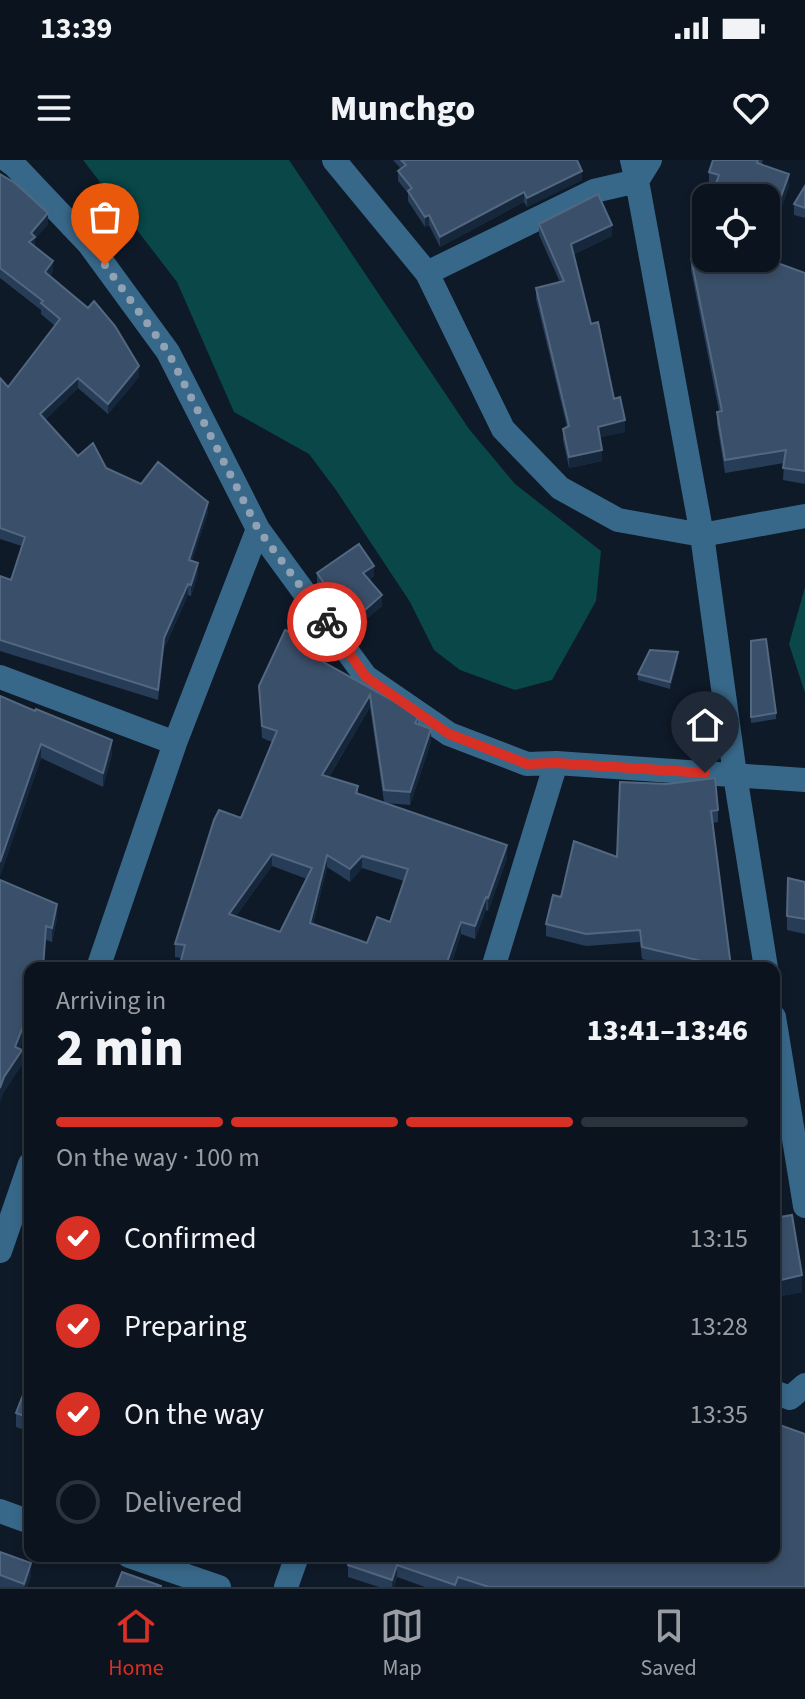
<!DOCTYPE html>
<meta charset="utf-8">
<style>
:root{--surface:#0b141e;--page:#141d27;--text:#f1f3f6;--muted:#9a9ea4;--line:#2b333c;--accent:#d93025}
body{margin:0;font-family:"Source Sans 3",sans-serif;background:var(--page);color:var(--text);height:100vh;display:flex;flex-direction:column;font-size:30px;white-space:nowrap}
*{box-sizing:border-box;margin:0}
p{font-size:26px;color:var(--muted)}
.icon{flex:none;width:44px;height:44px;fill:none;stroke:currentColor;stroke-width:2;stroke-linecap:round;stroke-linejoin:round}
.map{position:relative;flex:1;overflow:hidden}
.side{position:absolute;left:24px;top:802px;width:756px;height:600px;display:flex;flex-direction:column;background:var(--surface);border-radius:16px;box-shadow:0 4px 12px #0003,0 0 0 2px var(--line)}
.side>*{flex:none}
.tools{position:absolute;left:692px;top:24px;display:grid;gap:16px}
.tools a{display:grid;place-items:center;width:88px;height:88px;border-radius:16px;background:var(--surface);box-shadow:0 4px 12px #0003,0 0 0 2px var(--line);font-size:40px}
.pin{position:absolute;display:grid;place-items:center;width:68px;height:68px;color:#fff;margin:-82px -34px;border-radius:50% 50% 50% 0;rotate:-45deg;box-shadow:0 0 8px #0007}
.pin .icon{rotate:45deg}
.courier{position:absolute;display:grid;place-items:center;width:80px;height:80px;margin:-40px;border:6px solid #d93025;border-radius:50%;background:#fff;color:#222;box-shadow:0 2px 10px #0007}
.head em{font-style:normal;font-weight:800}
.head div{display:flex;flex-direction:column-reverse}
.head{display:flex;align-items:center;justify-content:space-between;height:136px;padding:0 32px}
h1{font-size:52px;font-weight:800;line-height:60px}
.bar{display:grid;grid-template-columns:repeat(4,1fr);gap:12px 8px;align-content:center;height:96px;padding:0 32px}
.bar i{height:10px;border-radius:6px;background:var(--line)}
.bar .active{background:var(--accent)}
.bar p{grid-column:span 4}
ol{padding:0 32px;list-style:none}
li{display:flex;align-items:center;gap:24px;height:88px}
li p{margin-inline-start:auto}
li .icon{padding:8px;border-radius:50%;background:var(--accent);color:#fff;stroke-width:4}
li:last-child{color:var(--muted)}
li i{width:44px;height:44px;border:4px solid var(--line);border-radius:50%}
.status{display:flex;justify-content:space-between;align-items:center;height:56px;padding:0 40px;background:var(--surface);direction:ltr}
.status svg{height:22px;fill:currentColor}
header{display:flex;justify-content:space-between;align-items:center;height:104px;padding:0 32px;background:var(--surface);font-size:36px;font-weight:800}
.dock{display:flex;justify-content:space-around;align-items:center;height:112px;border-top:2px solid var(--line);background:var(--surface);font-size:22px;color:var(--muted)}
.dock a{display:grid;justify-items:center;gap:4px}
.dock .active{color:var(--accent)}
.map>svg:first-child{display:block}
.water{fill:#094748}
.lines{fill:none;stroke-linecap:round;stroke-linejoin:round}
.minor{stroke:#386889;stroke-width:24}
.wall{fill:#273c57;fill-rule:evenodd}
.shaded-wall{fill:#16273c}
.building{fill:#3a4f69;stroke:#526780;stroke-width:2;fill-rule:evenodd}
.done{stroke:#90a2b4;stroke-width:8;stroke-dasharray:0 14.4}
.route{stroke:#d93025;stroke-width:10}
</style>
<div class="status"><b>13:39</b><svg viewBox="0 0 49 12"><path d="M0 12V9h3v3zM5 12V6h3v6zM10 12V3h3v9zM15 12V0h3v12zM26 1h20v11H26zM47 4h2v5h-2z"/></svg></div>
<header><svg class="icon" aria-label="menu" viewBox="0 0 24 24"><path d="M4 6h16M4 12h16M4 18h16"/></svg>Munchgo<svg class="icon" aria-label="heart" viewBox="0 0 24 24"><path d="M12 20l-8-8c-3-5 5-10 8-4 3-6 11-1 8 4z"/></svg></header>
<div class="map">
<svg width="805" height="1427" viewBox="0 0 805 1427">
<rect width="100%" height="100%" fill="#0f1a28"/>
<path class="water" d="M83 0H289L469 269 515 324 601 391 596 441 552 520 515 530 460 510 434 490 410 442 336 330 309 294 234 252 177 122Z
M805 427V533L789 484Z"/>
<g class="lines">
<path class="minor" d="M7 0 15 6 89 84 168 192 258 369 366 517 449 574 527 604 556 603 805 620
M334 0 427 113 503 269 560 328 618 360 702 375 805 356
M632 0 637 21 702 375 735 615 766 808
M427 113 594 31 637 21 650 0
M0 517 175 583
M98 808 175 583 258 369
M493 808 556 603
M774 857 805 1046
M0 1091 30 1004
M774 1232 790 1238 805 1225
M0 1351 30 1362
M129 1396 219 1427
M286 1427 297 1396"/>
</g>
<path class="wall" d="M393 0H577L582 20 527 47 524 42 440 87 429 65 425 67 408 41V33L398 21V11L401 9Z
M713 0H763L761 5 789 26 778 57 766 53V38H711L715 26 709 24V12Z
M0 14 48 64 35 79V87L53 111 50 116 139 217 108 254 78 228 45 260 78 296 208 352 192 401 198 414 191 436 188 435 164 489 158 540 0 491V416L11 420 22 386 0 379V218L8 227 55 166 41 154V150L0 118Z
M805 26V58L794 55V44Z
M539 64 612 76 574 94 591 164 614 239 625 272 600 277 602 301 569 308 563 280V269L567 267 536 139V128L560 122 539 75Z
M691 98H706L805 113V324L783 320 784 303 725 313 717 264V252L719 251 691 110Z
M317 413 374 416 369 420 382 446 358 466 337 442 332 445 317 424Z
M285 470 327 488V501L325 503 395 542 418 558V564L431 569V582L410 645 385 643 507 685V698L488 751 486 750 475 779 461 774 450 808H179L181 798 175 797V784L214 660 219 650 241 658 272 582 262 578 259 526ZM370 547 384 642 358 633V626L329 617ZM272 706 307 719 280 772 236 756ZM327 707 350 722 362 708 404 721 390 762 377 757 367 783 313 764Z
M751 481 776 553V559L751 563Z
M678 498 670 529 638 520V514Z
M0 536 112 594 103 627 41 598 0 716Z
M620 622 718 650V662L712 663 732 808H678L642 799 640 782 586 786 546 776V764L561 737 617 697Z
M0 720 57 758 52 782 46 780 20 889 22 904 4 932Z
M805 722V774L787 770V756Z
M774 1058 802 1132 781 1136 780 1142 774 1141Z
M30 1201V1272L16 1267V1253L28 1223V1210Z
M0 1392 31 1416 27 1427H0Z
M351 1396 805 1427H425L397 1417 394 1427H379L348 1417V1405Z"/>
<path class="shaded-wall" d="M582 11V20L527 47V38Z
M789 14V26L778 57V45Z
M524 32V42L440 87V77Z
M48 53V64L35 79V87L29 82 31 73Z
M429 55V65L425 67V57Z
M612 65V76L571 95V84Z
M53 101V111L45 122V112Z
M139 206V217L108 254V244Z
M78 218V228L40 265V254Z
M625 260V272L598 278V267Z
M602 290V301L569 308V297Z
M208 342V352L189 411V400Z
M198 403V414L191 436V425Z
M374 406V416L363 424V413Z
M188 424V435L164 489 158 540 164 478Z
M337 432V442L332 445V435Z
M382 435V446L358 466V456Z
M327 488V501L320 513V500Z
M678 492V498L670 529V522Z
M370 535V547L322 628V615Z
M431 569V582L410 645V632Z
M112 580V594L103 627V613Z
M41 584V598L0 716V702Z
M507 685V698L488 751V738Z
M272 694V706L229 766V754Z
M327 695V707L310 776V763Z
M362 696V708L350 722V709Z
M486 737V750L475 779V766Z
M57 744V758L52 782V768Z
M461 762V774L450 808H445Z
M30 849V863L16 898 22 890V904L4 932 0 943V928Z
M802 1115V1132L781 1136 780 1142V1126L781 1120Z
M31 1403V1416L27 1427H24Z
M397 1405V1417L394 1427H392V1420Z"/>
<path class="building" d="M401 0H577L582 11 527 38 524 32 440 77 429 55 425 57 408 31 412 28 398 11 406 5Z
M713 0H758L757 3 789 14 778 45 766 41V38H757L741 33 740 38H711L719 15 709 12Z
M0 14 15 23 48 53 31 73 35 77 29 82 53 101 45 112 88 148 94 141 115 166 139 206 108 244 78 218 40 254 78 296 93 283 106 308 141 324 158 302 208 342 189 400 198 403 191 425 188 424 164 478 158 530 0 480V416L11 420 25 377 0 368V218L8 227 60 159 41 143 43 141 0 108Z
M805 26V48L794 44Z
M598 34 612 65 571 84 591 164 598 162 614 239 620 237 625 260 598 267 602 290 569 297 563 269 569 266 536 128 564 121 539 64Z
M706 54V98H764L805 113V311L783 308 786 290 725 300 717 252 722 251 691 98Z
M359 384 374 406 363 413 382 435 358 456 337 432 332 435 317 413Z
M285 470 327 488 320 500 395 542 418 558 415 563 431 569 410 632 384 630 370 535 322 615 358 626 356 633 507 685 488 738 486 737 475 766 461 762 445 808H179L185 785 175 784 214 660 219 650 241 658 277 571 262 566 259 526ZM272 694 312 708 280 772 229 754ZM327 695 350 709 362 696 408 709 390 762 377 757 367 783 310 763Z
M766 479 776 553 751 557V481Z
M650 490 678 492 670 522 638 514Z
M0 536 35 551 36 549 112 580 103 613 41 584 0 702Z
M715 618 718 650 711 651 731 807H727L642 787 640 770 586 774 546 764 553 735 561 737 574 681 617 697 620 622 667 624Z
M788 718 805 722V759L787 756Z
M0 720 57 744 52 768 46 766 43 808H30V849L15 887 22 890 4 917 0 928Z
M792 1055 802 1115 781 1120 780 1126 774 1124V1058Z
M30 1217V1258L16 1253Z
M774 1263 805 1274V1427H489L458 1417 455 1425 397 1405 392 1420 348 1405 351 1396H774Z
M0 1392 31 1403 24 1424 0 1415Z
M122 1412 161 1426V1427H116Z"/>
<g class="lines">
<path class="done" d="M105 105 168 192 258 369 327 462"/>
<path class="route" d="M327 462 366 517 449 574 527 604 556 603 705 613"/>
</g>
</svg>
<div class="tools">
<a><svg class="icon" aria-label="locate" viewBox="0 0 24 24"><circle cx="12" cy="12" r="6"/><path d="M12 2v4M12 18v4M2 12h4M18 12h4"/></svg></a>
</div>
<div class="pin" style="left:105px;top:105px;background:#ea580c"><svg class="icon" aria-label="bag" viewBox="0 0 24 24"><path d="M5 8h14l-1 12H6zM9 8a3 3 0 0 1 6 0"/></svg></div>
<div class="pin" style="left:705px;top:613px;background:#1f2937"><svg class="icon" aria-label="home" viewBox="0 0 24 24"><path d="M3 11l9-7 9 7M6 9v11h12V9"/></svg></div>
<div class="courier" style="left:327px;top:462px"><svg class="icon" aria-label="bike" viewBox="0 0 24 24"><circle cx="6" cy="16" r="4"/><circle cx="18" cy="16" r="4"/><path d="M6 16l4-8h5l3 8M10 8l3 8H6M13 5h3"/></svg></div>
<section class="side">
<div class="head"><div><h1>2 min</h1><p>Arriving in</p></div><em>13:41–13:46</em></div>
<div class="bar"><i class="active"></i><i class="active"></i><i class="active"></i><i></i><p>On the way · 100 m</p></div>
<ol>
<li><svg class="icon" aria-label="check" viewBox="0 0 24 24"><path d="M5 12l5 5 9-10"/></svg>Confirmed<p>13:15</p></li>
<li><svg class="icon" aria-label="check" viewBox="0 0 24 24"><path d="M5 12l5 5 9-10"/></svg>Preparing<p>13:28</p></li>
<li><svg class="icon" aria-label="check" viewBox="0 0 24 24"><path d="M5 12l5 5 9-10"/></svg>On the way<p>13:35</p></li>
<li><i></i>Delivered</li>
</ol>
</section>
</div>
<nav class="dock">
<a class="active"><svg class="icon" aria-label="home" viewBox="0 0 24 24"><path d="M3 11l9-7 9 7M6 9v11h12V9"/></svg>Home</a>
<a><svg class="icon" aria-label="map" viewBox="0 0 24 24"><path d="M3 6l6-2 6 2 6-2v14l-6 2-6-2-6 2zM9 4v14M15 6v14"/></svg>Map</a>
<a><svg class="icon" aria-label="saved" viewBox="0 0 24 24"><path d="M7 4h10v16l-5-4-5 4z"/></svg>Saved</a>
</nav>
